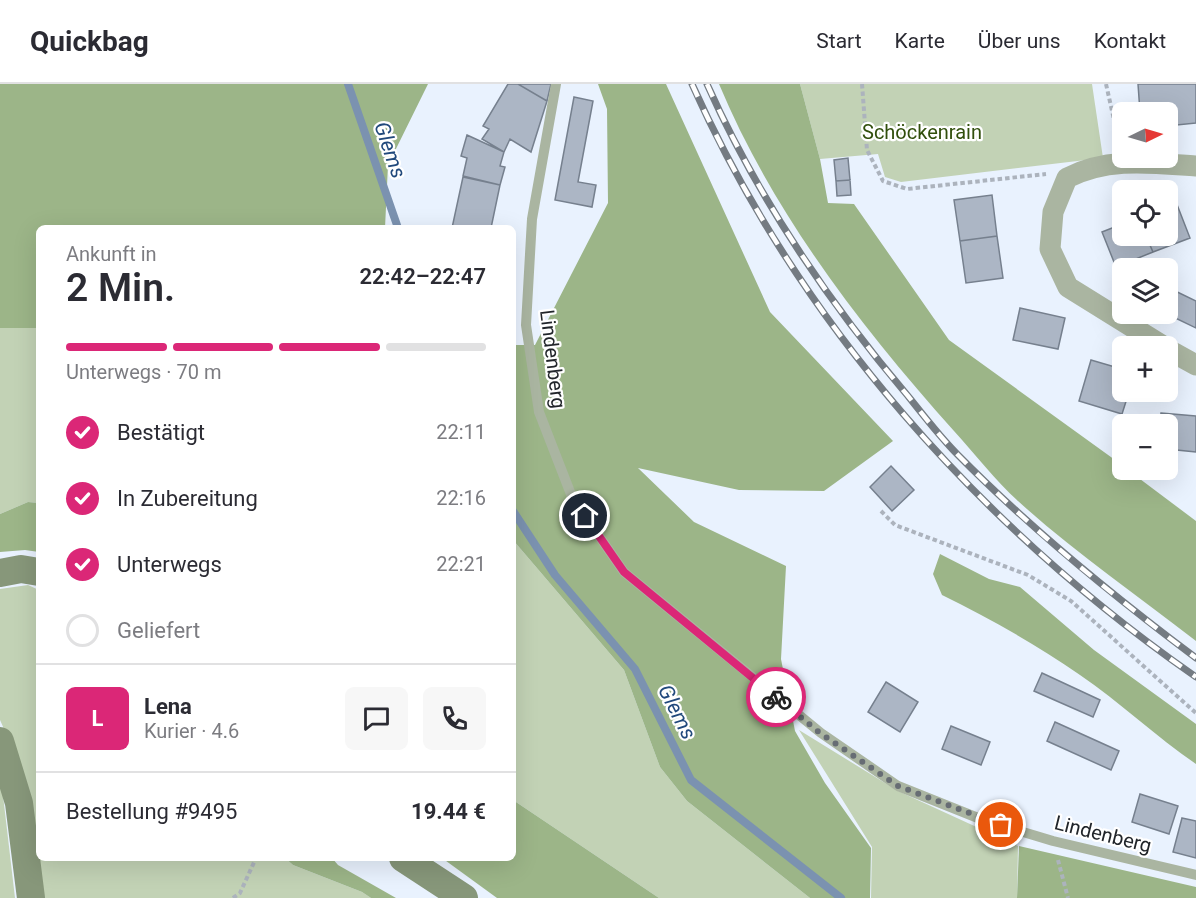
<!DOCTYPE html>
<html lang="de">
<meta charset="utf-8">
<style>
:root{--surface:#fff;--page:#f7f7f7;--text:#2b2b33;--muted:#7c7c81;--line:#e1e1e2;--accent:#db2777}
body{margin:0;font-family:Roboto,sans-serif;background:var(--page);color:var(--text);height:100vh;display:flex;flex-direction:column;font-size:22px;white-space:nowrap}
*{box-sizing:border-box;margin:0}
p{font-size:20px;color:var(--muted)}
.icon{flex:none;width:33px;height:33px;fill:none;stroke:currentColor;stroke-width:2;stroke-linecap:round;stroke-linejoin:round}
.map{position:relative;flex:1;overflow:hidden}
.sheet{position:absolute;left:36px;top:141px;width:480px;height:636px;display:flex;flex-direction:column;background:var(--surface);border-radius:9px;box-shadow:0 6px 24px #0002}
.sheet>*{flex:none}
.needle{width:39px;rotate:85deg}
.tools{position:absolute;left:1112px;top:18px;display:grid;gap:12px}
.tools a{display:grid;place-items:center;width:66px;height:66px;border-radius:9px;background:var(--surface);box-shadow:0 6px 24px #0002;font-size:30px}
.pin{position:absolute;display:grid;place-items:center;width:51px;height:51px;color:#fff;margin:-26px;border:3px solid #fff;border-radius:50%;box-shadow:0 2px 6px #0007}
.courier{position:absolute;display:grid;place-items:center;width:60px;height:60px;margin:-30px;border:4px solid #db2777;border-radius:50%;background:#fff;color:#222;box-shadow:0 2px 8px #0007}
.overview em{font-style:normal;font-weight:600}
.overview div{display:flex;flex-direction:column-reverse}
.overview{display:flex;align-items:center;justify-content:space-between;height:102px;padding:0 30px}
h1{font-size:39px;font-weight:600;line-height:45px}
.bar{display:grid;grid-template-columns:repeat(4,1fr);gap:9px 6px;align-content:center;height:72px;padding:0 30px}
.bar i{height:8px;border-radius:4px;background:var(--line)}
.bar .current{background:var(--accent)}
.bar p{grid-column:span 4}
.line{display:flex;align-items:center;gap:15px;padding:0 30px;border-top:2px solid var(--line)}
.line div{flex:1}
.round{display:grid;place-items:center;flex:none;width:63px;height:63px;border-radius:9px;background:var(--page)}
ol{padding:0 30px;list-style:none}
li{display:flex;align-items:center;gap:18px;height:66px}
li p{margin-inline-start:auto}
li .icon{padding:6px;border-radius:50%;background:var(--accent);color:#fff;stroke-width:4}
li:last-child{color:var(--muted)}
li i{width:33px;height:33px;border:3px solid var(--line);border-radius:50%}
header{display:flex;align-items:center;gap:36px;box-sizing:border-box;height:84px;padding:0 30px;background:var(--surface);border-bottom:2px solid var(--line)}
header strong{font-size:28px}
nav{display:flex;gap:33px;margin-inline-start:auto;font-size:21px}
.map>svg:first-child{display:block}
.green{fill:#c2d2b5}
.forest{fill:#9cb588}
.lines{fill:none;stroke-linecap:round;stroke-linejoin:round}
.stream{stroke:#7b92b0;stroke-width:8}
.building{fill:#acb6c5;stroke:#76808e;stroke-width:1.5}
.path{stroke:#acb3bd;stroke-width:4;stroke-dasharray:4.5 3;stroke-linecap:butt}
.lane{stroke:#aab5a1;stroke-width:10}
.street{stroke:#aab5a1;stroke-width:21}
.secondary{stroke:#87977a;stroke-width:28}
.rail-casing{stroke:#747b82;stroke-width:7}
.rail{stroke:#fff;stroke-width:4.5;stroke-dasharray:14;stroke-linecap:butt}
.done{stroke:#676d74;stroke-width:6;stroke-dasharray:0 10.8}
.route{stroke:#db2777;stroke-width:8}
.labels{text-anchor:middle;stroke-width:4.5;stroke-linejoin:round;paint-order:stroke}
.park-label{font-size:20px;fill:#314f0c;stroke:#fff}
.street-label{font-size:20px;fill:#21252a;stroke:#fff}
.water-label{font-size:21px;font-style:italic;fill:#21497c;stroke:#fff}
</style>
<header>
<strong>Quickbag</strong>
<nav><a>Start</a><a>Karte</a><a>Über uns</a><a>Kontakt</a></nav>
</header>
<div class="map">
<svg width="1196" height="814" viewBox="0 0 1196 814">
<rect width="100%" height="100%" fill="#e9f2fe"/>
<path class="green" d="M800 0H1092L1103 74 901 98 885 93 878 70 820 75Z
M0 244H39V419L28 418 0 430Z
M513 456 624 586 660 683 687 717 810 814H659L513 716Z
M28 501 39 506V774H285L293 781 362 808 371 814H39L13 665 0 636V505Z
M799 646 898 707 1018 762 1017 814H871L872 763Z
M0 698 2 703 15 814H0Z"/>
<path class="forest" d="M0 0H428L388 81 385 144H39V244H0Z
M598 0H666L770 228 893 357 824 407 739 406 638 384 694 438 786 482 781 575 795 647 825 699 871 764 870 814H810L687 717 660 683 624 586 513 456V261H535L608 119 607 25Z
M719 0H800L820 75 828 119 854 120 949 256 1122 381V386H1128L1196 437V557C1137 511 1074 468 1018 417 995 396 975 370 954 347 861 243 773 129 719 0Z
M28 418 39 419V468L25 466 0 468V430Z
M940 470 989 495 1020 503 1094 566 1196 640V680C1156 653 1120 618 1080 591 1037 561 989 534 942 511L933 490Z
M513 716 659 814H497L442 774H513Z
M1019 762 1196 803V814H1017Z
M285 774H332L338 781 396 814H371L362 808 293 781Z"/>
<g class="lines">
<path class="stream" d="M348 0 398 144
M513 427 555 491 635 585 691 696 841 814"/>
</g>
<path class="building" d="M508 0H518L547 17 531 68 510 55 504 68 482 55 489 45 483 42Z
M518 0H551L547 17Z
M1138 0H1196V39L1167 42V28H1140Z
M574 13 593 17 578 98 596 101 592 123 555 116Z
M467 51 504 68 500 82 505 83 500 101 463 92 467 74 461 72Z
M848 74 850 96 836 97 834 76Z
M463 93 500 101 491 144H452Z
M850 96 851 111 837 112 836 97Z
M992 111 997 152 960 157 954 116Z
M1176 118 1190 154 1153 168 1146 152H1167V122Z
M1122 140V152H1146L1153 168 1116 183 1102 148Z
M997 152 1003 194 966 199 960 157Z
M1167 203 1196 217V244L1167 230Z
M1020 224 1065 234 1058 265 1013 256Z
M1091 276 1122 285V308H1129L1122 330 1079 317Z
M1161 329 1196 332V368L1167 365V340H1160Z
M891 382 914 406 892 427 870 403Z
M1042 589 1100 616 1093 633 1034 607Z
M886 598 918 618 900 648 868 628Z
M1055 638 1119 667 1111 686 1047 657Z
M951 642 990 658 981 681 942 665Z
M1140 710 1178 722 1169 750 1132 738Z
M1182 734 1196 737V774L1173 768Z"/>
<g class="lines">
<path class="path" d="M862 0 867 66 883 97 907 105 1046 90
M1106 0 1119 58
M881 427 895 441 1028 491 1071 517 1196 629
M1058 776 1068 814
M233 814 240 809 256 774"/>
<path class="lane" d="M556 0 532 135 526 241 539 328 572 413 624 488 821 649 898 702 983 736 1053 757 1196 791"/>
<path class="street" d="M1163 262 1068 203 1050 165 1053 128 1067 94C1108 73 1151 79 1196 82
M1167 265 1196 281"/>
<path class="secondary" d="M0 489 21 485 39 488
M0 657 19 719 31 814
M403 774 464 814"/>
<defs>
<path id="rail" d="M692 0C799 240 981 443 1196 593
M707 0C757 112 829 219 908 312 924 332 940 353 958 371 1032 446 1112 511 1196 574"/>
</defs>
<use href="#rail" class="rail-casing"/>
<use href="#rail" class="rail"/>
</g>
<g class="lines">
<path class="done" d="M776 613 820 649 898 702 1001 741"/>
<path class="route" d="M585 432 624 488 776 613"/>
</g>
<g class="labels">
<g class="park-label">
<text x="922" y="55">Schöckenrain</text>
</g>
<g class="street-label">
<text transform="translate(553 275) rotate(83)" y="7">Lindenberg</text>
<text transform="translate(1103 750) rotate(14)" y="7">Lindenberg</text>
</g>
<g class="water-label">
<text transform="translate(390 66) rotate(71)" y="7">Glems</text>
<text transform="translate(677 628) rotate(63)" y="7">Glems</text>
</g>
</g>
</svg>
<div class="tools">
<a><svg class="needle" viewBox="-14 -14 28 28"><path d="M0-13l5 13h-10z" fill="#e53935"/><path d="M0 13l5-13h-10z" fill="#7c7c81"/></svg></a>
<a><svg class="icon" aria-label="locate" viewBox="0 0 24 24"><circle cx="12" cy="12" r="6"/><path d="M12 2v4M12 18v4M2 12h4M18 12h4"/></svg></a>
<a><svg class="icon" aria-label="layers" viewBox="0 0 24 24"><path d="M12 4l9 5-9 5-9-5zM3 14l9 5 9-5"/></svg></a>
<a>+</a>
<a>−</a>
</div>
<div class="pin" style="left:1001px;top:741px;background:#ea580c"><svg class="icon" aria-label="bag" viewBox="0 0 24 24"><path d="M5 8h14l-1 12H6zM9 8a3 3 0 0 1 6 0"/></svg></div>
<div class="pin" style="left:585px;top:432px;background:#1f2937"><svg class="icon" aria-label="home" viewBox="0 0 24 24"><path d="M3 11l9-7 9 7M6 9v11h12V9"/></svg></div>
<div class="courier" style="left:776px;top:613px"><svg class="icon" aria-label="bike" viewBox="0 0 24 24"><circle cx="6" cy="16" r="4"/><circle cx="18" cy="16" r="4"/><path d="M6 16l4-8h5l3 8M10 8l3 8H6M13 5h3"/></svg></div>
<section class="sheet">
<div class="overview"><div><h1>2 Min.</h1><p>Ankunft in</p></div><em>22:42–22:47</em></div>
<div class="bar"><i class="current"></i><i class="current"></i><i class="current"></i><i></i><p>Unterwegs · 70 m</p></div>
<ol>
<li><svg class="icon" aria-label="check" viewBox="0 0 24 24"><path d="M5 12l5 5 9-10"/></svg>Bestätigt<p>22:11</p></li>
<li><svg class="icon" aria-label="check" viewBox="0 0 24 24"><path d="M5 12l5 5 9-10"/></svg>In Zubereitung<p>22:16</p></li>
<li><svg class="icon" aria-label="check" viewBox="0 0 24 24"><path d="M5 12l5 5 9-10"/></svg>Unterwegs<p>22:21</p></li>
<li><i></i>Geliefert</li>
</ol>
<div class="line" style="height:108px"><b class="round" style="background:var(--accent);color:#fff">L</b><div><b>Lena</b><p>Kurier · 4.6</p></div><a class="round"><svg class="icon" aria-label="chat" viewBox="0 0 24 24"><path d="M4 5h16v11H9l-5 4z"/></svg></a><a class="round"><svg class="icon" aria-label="phone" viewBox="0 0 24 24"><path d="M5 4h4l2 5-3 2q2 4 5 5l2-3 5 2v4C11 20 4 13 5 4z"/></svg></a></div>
<div class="line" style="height:78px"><div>Bestellung #9495</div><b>19.44 €</b></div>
</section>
</div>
